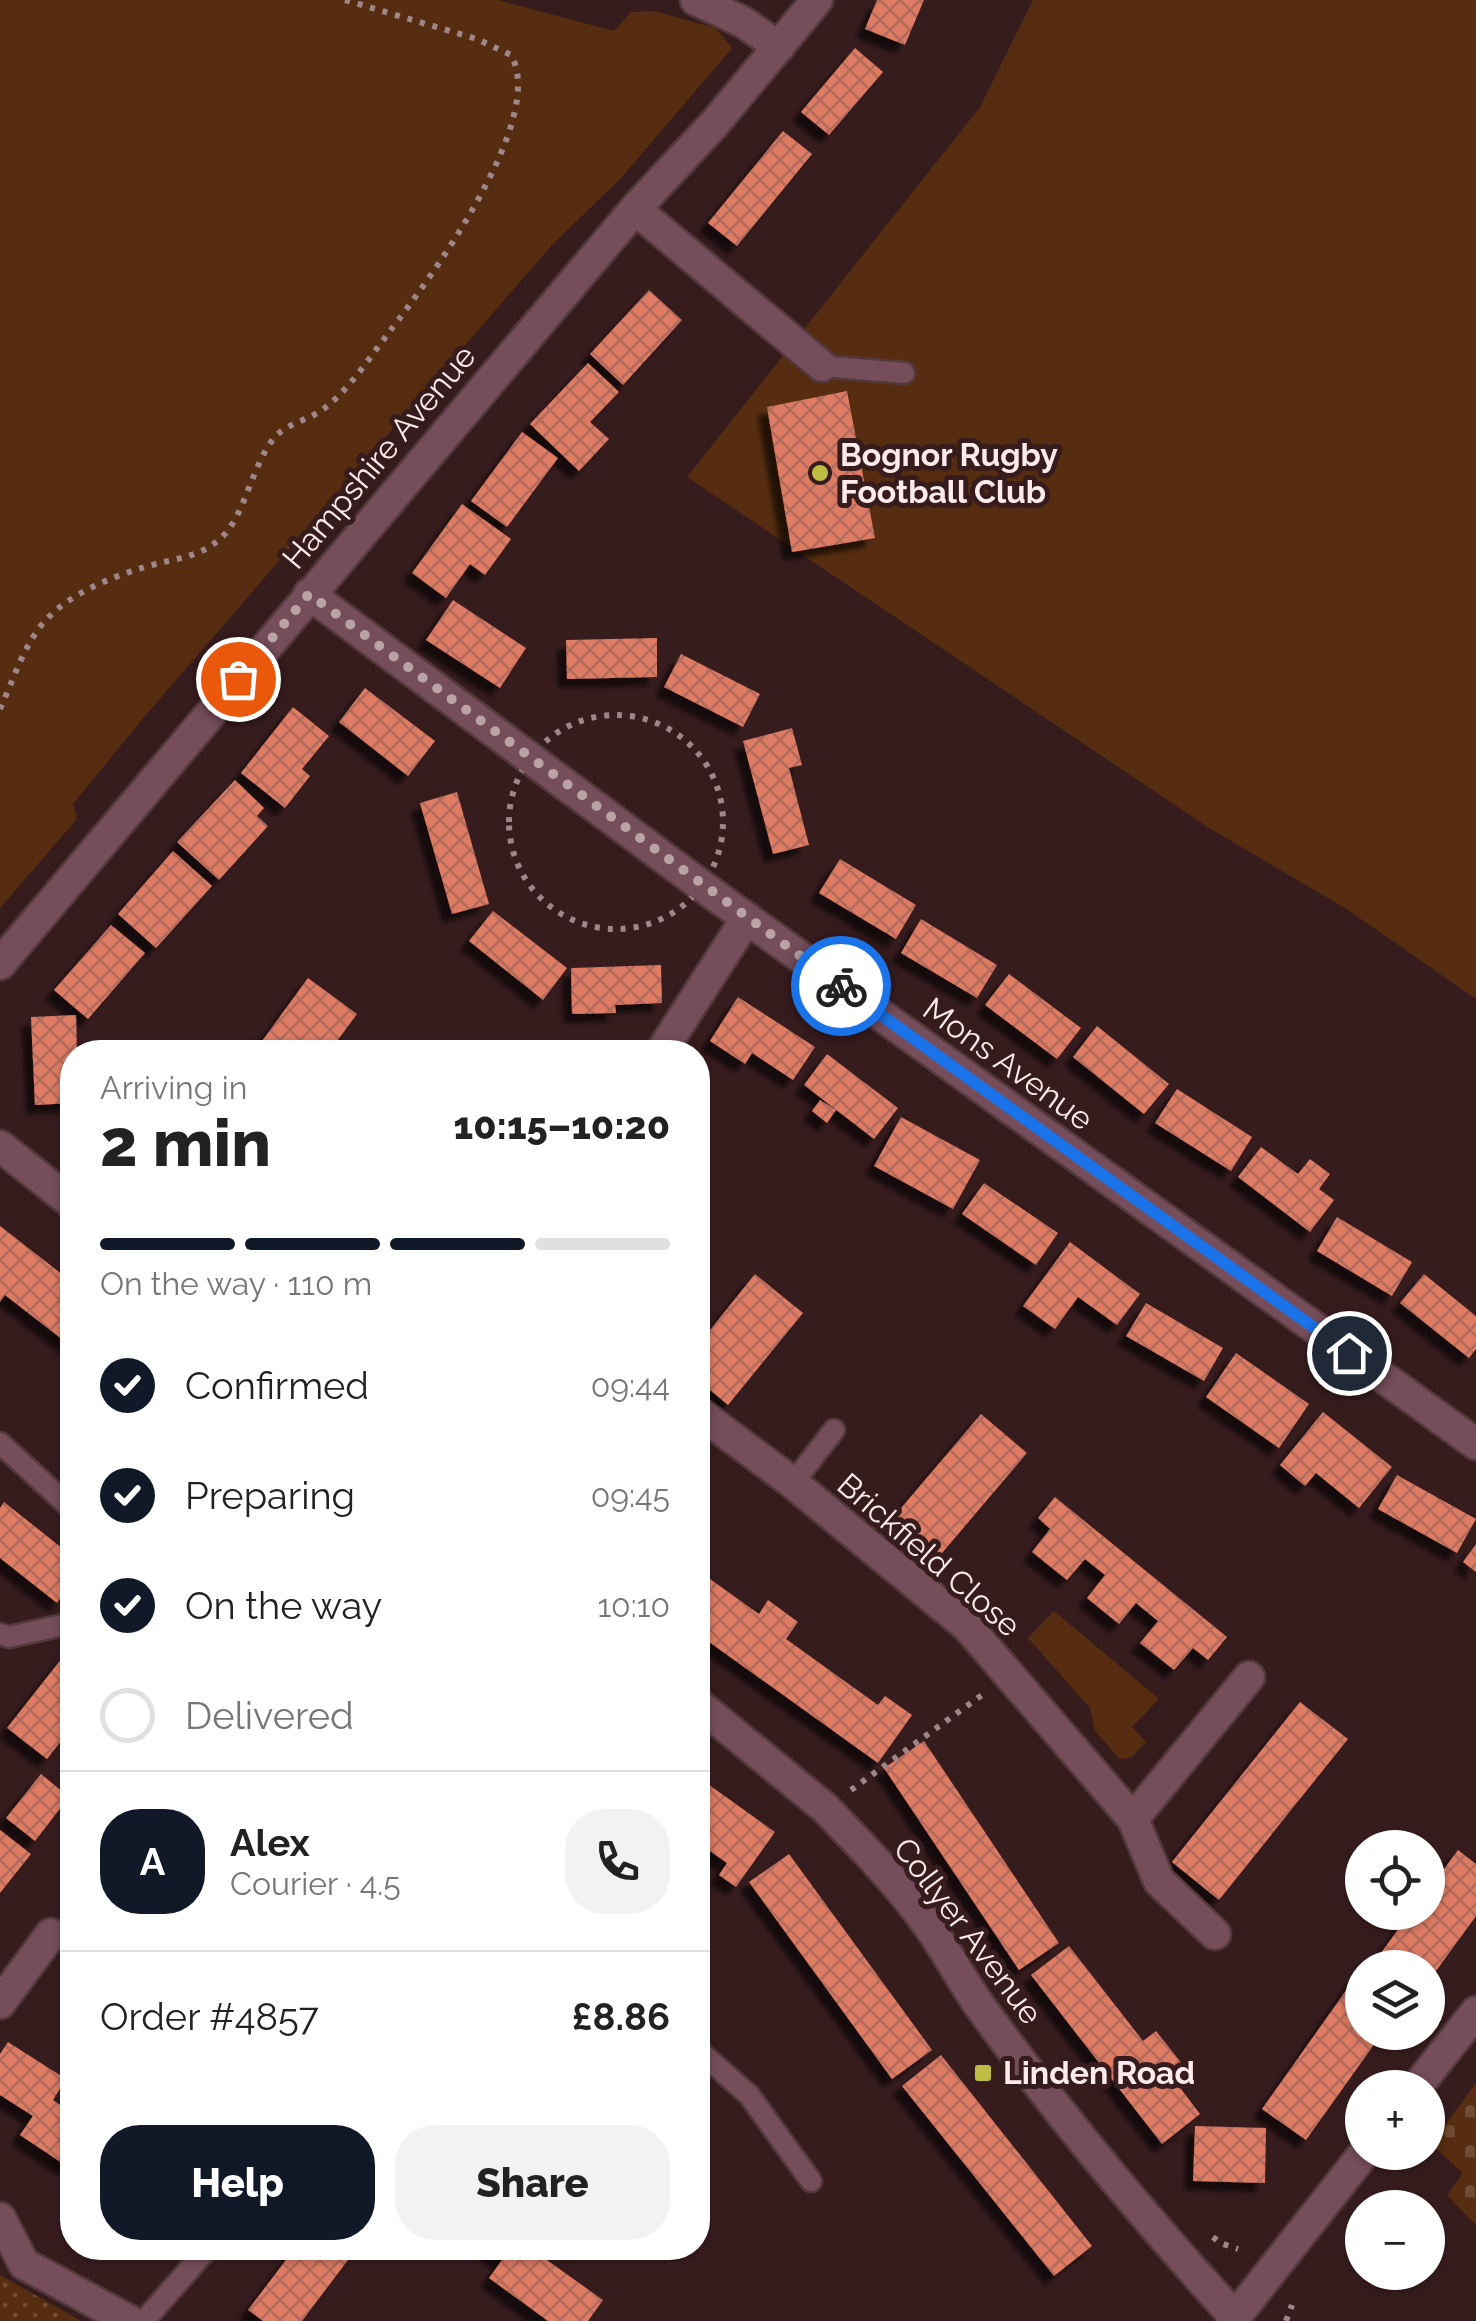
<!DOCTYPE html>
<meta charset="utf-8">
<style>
:root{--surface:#fff;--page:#f2f2f2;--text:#222;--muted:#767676;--line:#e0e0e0;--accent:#111827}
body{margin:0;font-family:Raleway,sans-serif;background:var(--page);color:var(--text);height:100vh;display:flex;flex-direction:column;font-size:38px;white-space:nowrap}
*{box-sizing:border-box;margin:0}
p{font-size:32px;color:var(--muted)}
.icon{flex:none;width:55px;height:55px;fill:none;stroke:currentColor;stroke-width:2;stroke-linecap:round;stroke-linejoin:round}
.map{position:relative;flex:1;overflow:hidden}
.side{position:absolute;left:60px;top:1040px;width:650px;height:1220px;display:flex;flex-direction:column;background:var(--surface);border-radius:40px;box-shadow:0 2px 8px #0004}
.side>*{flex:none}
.controls{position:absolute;left:1345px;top:1830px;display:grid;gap:20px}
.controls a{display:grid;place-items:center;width:100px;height:100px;border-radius:50%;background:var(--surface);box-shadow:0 2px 8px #0004;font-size:50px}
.pin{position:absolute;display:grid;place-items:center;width:85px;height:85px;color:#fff;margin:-42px;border:5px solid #fff;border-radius:50%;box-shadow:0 2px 10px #0007}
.courier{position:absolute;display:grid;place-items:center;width:100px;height:100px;margin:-50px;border:8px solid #1a73e8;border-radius:50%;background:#fff;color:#222;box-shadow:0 2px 12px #0007}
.summary em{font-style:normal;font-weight:800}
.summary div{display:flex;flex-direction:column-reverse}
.summary{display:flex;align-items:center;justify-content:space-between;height:170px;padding:0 40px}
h1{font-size:65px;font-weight:800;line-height:75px}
.bar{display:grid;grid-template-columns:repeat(4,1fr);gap:15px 10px;align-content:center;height:120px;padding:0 40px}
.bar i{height:12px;border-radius:8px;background:var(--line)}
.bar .active{background:var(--accent)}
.bar p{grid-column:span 4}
.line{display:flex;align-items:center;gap:25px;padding:0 40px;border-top:2px solid var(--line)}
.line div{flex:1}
.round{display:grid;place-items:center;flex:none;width:105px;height:105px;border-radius:40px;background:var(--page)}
ol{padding:0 40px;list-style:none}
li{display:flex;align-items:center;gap:30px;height:110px}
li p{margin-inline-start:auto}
li .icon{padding:10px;border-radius:50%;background:var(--accent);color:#fff;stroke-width:4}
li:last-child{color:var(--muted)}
li i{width:55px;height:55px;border:5px solid var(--line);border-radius:50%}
.action{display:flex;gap:20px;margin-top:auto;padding:20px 40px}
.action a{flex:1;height:115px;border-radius:40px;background:var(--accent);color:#fff;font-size:40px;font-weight:800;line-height:115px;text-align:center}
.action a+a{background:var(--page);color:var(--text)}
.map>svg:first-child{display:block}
.cemetery{fill:url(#cemetery-stones)}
.park{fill:#562d10}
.garden{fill:url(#garden-dots)}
.building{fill:url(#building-cross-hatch);filter:url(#shadow)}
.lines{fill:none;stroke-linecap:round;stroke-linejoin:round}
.service-casing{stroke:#53393b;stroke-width:25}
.minor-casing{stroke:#53393b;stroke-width:35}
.tertiary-casing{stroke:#53393b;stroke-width:35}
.path{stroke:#9f8789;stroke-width:6;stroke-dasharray:5 8;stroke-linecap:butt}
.service{stroke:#754d5b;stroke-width:20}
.minor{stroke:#754d5b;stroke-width:30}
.tertiary{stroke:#754d5b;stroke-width:30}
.done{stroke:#b9a3a4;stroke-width:10;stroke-dasharray:0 18}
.route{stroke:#1a73e8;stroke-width:12}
.poi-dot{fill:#bebf42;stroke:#371c1e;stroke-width:4}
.labels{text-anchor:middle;stroke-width:10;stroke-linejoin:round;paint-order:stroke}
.poi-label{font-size:32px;font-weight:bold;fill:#ffebec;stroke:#371c1e;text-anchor:start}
.street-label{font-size:32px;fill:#ffebec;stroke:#371c1e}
</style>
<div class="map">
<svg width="1476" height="2321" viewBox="0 0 1476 2321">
<defs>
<pattern id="cemetery-stones" width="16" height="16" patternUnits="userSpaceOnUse" patternTransform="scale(2.5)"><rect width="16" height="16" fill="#562d10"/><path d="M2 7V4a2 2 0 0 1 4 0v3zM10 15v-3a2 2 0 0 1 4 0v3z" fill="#6f4c33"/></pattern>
<pattern id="garden-dots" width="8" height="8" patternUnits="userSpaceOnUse" patternTransform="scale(2.5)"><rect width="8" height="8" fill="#562d10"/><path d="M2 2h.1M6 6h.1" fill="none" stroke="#6f4c33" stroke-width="1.8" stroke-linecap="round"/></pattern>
<pattern id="building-cross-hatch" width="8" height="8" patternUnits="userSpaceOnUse" patternTransform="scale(2.5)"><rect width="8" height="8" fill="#de7b64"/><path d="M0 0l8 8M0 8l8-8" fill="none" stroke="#b26b5b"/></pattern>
<filter id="shadow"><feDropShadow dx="-9" dy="9" stdDeviation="2.5" flood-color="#0009"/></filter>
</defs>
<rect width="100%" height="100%" fill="#371c1e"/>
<path class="cemetery" d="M1476 2083V2225L1447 2195 1463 2173 1431 2144Z"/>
<path class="park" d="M0 0H498L614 31 631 12 655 11 715 28 732 48 622 177 550 247 145 716 73 804 77 819 0 908Z
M1033 0H1476V999L1345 908 1209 828 687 477 980 107Z
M1054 1611 1159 1699 1132 1727 1146 1742 1131 1758 1120 1759 1095 1731 1090 1708 1028 1638Z"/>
<path class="garden" d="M0 2275 81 2321H0Z"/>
<path class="building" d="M877 0H924L905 45 865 29Z
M855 48 883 72 829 135 801 112Z
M783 131 812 154 737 246 708 223Z
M649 290 682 320 623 385 590 354Z
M588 363 619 392 590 422 609 439 579 471 530 424Z
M847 391 875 538 792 552 767 407Z
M522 432 558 458 507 527 471 501Z
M462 504 511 539 485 575 470 564 446 598 412 573Z
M453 600 526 648 500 688 426 640Z
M657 638V677L567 679 566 640Z
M681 654 760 694 743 727 664 687Z
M365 688 435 741 408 776 339 722Z
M293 707 329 736 302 769 310 776 285 808 241 773Z
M792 728 802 765 789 768 809 845 773 854 743 741Z
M235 780 264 808 257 816 268 826 219 880 177 842Z
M457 792 489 904 452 914 420 803Z
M173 851 212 886 156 948 118 914Z
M840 859 916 905 896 939 819 893Z
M493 911 567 968 543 1000 469 941Z
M921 919 997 965 977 998 901 953Z
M111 925 145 953 88 1019 54 990Z
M661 965 662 1003 615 1005 616 1013 572 1014 571 968Z
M1009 974 1081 1028 1057 1059 985 1005Z
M308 978 357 1014 329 1052H254Z
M738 997 815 1047 793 1080 752 1053 745 1064 710 1041Z
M76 1015 77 1052H72V1103L35 1105 31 1017Z
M1097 1026 1169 1084 1144 1114 1073 1057Z
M827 1054 898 1108 874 1139 804 1085Z
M1177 1089 1252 1137 1231 1171 1155 1123Z
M820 1100 836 1110 827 1123 812 1111Z
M901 1117 980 1160 953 1209 874 1166Z
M1261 1147 1298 1174 1310 1159 1330 1174 1319 1189 1334 1200 1310 1232 1238 1177Z
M984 1183 1058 1233 1036 1265 962 1214Z
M1337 1217 1412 1262 1392 1296 1317 1251Z
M0 1226 72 1282V1347L5 1295 0 1302Z
M1070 1242 1140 1294 1117 1325 1078 1297 1055 1329 1023 1306Z
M755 1274 803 1313 728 1405 698 1380V1345Z
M1424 1274 1476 1316V1349L1469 1358 1400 1303Z
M1146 1303 1223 1348 1204 1381 1126 1336Z
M1236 1353 1309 1404 1279 1448 1206 1397Z
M1323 1412 1392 1467 1359 1508 1316 1473 1305 1486 1280 1465Z
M981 1414 1027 1453 931 1566 885 1527Z
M1397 1475 1476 1519 1457 1553 1378 1509Z
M1055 1497 1227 1637 1208 1660 1193 1648 1174 1670 1140 1643 1158 1621 1136 1603 1119 1624 1087 1598 1105 1575 1085 1559 1067 1580 1032 1552 1050 1529 1038 1518Z
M4 1502 72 1556V1584L57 1603 0 1558V1508Z
M1476 1544V1572L1463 1562Z
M698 1563 707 1570 698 1583Z
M710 1579 759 1614 768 1600 798 1622 786 1639 878 1705 885 1696 912 1715 878 1763 698 1634V1596Z
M66 1653 72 1658V1727L47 1759 7 1728Z
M1300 1702 1348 1739 1219 1900 1172 1862Z
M924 1741 1059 1943 1019 1970 884 1768Z
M41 1774 69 1797 35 1841 6 1818Z
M698 1777 775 1832 736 1887 719 1875 727 1863 698 1843Z
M0 1830 31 1854 0 1893Z
M1458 1850 1476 1864V1916L1428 1982V1968H1362V2032H1383L1306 2140 1262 2109 1369 1958 1375 1961 1411 1912H1428V1891Z
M789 1854 932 2050 892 2079 749 1882Z
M1069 1946 1143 2041 1156 2031 1191 2075 1178 2085 1200 2114 1162 2144 1031 1975Z
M8 2042 66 2079 53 2100 72 2113V2160L68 2167 20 2135 33 2116 0 2095V2054Z
M941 2055 1092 2246 1054 2276 902 2086Z
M1195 2126 1266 2128 1265 2183 1193 2181Z
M295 2248H357L302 2321H263L248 2310Z
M484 2248H530L603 2300 588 2321H548L489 2278 502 2260Z"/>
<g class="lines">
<defs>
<path id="service" d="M822 366 904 373
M0 1443 72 1509
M793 1483 834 1430
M0 1634 9 1637 72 1623
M698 2050 749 2095 811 2181
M144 2321 208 2248"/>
<path id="minor" d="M696 0 743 22 779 47
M635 209 822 366
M309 594 702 886 1476 1444
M0 964 635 209 715 123 817 0
M661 1052 747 918
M0 1146 72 1203
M698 1412 793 1483 968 1627 1133 1819 1159 1881 1215 1934
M698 1704 825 1808C860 1844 897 1882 926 1922 947 1951 963 1983 984 2012 1062 2118 1146 2220 1235 2317
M1133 1819 1249 1677
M0 2003 51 1934
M0 2218 24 2264 130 2321"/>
<path id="tertiary" d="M1416 2088 1476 2012
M1232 2321 1365 2152"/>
</defs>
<use href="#service" class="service-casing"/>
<use href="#minor" class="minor-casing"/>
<use href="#tertiary" class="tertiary-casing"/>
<path class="path" d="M0 709C13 681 24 644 45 621 69 594 111 577 145 567 173 558 198 559 221 538 245 516 251 467 274 438 288 422 311 420 326 407 351 387 370 357 390 331 429 280 548 119 511 55L477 39 345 0
M509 822a107 107 0 1 1 214 0a107 107 0 1 1-214 0Z
M851 1790 982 1695
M1213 2237 1220 2243 1238 2249
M1286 2321 1292 2305"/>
<use href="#service" class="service"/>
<use href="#minor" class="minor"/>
<use href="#tertiary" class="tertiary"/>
</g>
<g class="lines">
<path class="done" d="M238 679 309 594 841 986"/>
<path class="route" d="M841 986 1349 1353"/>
</g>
<g class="poi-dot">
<circle cx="820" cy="473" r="10"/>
<rect x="973" y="2063" width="20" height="20" rx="5"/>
</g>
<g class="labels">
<g class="poi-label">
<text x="840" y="466">Bognor Rugby<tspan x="840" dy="37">Football Club</tspan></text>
<text x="1003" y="2084">Linden Road</text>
</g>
<g class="street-label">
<text transform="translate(379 457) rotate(-50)" y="11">Hampshire Avenue</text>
<text transform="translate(1008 1064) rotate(36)" y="11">Mons Avenue</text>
<text transform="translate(929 1555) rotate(41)" y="11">Brickfield Close</text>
<text transform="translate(968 1931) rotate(53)" y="11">Collyer Avenue</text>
</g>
</g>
</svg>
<div class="controls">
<a><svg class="icon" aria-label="locate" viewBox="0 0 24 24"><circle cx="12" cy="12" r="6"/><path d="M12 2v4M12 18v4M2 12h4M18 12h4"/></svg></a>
<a><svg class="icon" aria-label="layers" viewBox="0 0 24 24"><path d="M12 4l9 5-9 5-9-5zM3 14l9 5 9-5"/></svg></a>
<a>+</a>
<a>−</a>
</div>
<div class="pin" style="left:238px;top:679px;background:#ea580c"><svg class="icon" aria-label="bag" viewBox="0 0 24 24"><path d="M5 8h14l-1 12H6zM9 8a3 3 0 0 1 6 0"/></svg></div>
<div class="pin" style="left:1349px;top:1353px;background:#1f2937"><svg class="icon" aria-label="home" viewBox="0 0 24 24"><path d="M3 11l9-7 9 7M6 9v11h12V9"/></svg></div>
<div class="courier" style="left:841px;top:986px"><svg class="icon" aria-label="bike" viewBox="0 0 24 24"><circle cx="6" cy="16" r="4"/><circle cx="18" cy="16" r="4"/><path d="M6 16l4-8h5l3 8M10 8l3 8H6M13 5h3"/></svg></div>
<section class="side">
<div class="summary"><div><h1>2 min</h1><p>Arriving in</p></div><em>10:15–10:20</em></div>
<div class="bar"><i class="active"></i><i class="active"></i><i class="active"></i><i></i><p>On the way · 110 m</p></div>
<ol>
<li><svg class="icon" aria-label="check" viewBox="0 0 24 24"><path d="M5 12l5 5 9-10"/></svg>Confirmed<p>09:44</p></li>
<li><svg class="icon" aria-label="check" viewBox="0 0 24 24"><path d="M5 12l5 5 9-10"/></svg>Preparing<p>09:45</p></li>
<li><svg class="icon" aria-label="check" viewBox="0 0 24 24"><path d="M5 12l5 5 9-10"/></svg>On the way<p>10:10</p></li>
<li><i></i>Delivered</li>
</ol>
<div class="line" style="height:180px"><b class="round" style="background:var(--accent);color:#fff">A</b><div><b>Alex</b><p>Courier · 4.5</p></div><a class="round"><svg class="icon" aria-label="phone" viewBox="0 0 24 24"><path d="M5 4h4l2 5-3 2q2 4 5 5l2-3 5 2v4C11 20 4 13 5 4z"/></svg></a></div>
<div class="line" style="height:130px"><div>Order #4857</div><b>£8.86</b></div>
<div class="action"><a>Help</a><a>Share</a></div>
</section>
</div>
